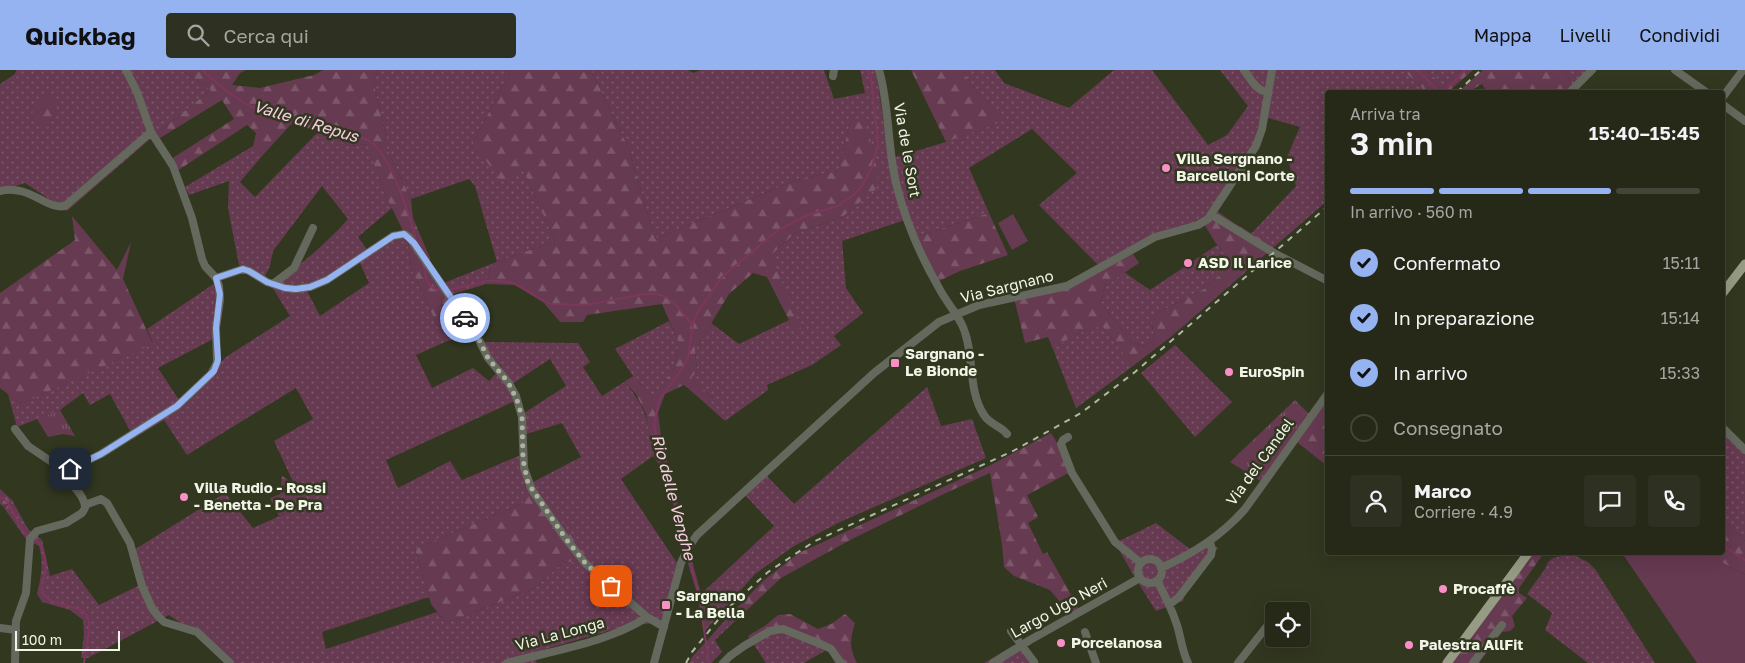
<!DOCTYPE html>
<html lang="it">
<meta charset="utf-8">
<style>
:root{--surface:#262918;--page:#2e3121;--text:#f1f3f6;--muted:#a4a6a2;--line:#424537;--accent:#95b2f1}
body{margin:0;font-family:"Golos Text",sans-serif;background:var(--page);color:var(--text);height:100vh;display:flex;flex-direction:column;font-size:19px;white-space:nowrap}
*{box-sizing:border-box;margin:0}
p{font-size:16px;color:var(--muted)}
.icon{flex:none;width:28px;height:28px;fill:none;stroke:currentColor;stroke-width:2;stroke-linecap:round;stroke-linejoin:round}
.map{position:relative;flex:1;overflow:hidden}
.details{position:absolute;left:1325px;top:20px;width:400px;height:465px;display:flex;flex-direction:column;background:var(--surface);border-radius:5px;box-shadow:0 5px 20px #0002,0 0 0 1px var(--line)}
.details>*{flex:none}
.buttons{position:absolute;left:1265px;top:532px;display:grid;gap:10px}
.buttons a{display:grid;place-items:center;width:45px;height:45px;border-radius:5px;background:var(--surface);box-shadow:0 5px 20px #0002,0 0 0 1px var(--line);font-size:25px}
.scale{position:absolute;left:15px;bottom:12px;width:105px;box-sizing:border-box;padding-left:5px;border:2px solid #f1f5e7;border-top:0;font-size:14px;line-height:18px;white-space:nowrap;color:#f1f5e7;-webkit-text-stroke:4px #323720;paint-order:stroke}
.pin{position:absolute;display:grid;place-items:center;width:42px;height:42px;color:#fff;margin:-21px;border-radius:10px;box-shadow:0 2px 8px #0006}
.courier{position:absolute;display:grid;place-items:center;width:50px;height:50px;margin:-25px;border:4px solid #95b2f1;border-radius:50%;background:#fff;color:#222;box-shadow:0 1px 6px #0007}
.summary em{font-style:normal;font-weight:600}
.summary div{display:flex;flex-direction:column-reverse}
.summary{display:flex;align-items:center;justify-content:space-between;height:85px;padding:0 25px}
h1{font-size:32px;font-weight:600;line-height:38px}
.bar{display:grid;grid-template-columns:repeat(4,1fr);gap:8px 5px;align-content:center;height:60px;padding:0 25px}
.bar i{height:6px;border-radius:4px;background:var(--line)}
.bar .on{background:var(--accent)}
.bar p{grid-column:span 4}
.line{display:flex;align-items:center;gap:12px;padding:0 25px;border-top:1px solid var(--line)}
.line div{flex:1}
.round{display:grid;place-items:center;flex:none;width:52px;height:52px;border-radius:5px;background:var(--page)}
ol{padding:0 25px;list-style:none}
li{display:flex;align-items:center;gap:15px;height:55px}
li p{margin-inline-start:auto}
li .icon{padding:5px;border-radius:50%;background:var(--accent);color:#111;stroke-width:4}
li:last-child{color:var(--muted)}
li i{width:28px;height:28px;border:2px solid var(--line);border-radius:50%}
header{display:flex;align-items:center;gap:30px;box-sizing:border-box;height:70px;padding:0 25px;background:var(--accent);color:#111}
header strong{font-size:24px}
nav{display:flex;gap:28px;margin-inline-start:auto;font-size:18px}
.search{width:350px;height:45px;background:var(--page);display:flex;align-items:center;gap:12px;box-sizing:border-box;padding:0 18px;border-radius:5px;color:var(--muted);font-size:19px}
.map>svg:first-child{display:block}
.grass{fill:url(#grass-dots);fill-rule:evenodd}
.forest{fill:url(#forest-firs)}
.park{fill:url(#park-tufts)}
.pitch{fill:#663a51}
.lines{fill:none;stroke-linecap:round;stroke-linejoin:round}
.stream{stroke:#7b375c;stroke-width:2}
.minor{stroke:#65685d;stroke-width:8}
.major{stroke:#969b84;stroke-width:9}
.rail{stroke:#b2b6a5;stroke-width:2;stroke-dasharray:6 6;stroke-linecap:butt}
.done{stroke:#aeb2a1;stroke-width:5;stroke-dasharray:0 9}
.route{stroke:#95b2f1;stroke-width:6}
.poi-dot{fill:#fa8fc7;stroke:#323720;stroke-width:2}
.labels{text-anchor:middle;stroke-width:5;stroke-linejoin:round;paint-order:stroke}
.street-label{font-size:15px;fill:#f1f5e7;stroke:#323720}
.poi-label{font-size:15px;font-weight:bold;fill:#f1f5e7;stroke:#323720;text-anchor:start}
.water-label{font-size:16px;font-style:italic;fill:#f8cee1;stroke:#323720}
</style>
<header>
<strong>Quickbag</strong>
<div class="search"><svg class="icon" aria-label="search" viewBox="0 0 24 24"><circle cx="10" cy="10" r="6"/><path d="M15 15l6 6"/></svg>Cerca qui</div>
<nav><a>Mappa</a><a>Livelli</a><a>Condividi</a></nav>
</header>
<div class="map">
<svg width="1745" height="593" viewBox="0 0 1745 593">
<defs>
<pattern id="grass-dots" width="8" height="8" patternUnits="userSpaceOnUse" patternTransform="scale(1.25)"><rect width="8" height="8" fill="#663a51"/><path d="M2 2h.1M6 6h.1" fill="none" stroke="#7c576a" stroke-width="1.8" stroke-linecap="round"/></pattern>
<pattern id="forest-firs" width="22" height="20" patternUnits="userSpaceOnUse" patternTransform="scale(1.25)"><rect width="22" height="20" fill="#663a51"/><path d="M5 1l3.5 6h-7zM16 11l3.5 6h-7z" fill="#7c576a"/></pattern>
<pattern id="park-tufts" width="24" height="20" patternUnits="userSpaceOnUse" patternTransform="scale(1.25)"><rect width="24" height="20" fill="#663a51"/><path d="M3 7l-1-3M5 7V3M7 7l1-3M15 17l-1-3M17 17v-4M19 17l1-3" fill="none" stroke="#7c576a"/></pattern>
</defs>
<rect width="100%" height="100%" fill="#323720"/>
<path class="grass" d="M16 0H181L211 20 157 63 67 141 25 113 0 121V14L15 4Z
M379 0H511L473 73 522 97 555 171 497 192 475 116 469 109 411 129 387 79V69L373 11Z
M591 0H688L693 3 701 0H824L834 29 865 23 860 0H876L889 89 946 72 1005 50 976 21 962 0H995L1004 13 1069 38 1114 0H1152L1208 75 1227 65 1248 36 1220 0H1403L1426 22H1328L1327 131 1274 177 1251 164 1296 116 1287 87 1300 57 1261 46 1254 72 1204 154 1163 166 1103 200 1039 135 1077 103 1032 59 969 98 989 143 913 168 905 150 842 171 846 218 863 243 834 266 841 275 812 295 767 315 768 320 725 351 706 334 713 328 690 308 697 301 695 280 711 253 739 274 789 250 792 256 771 185 794 164 842 147 851 49 838 101 796 110 655 169 629 79Z
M1427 0H1460L1444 19Z
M1565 0H1594L1576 22Z
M318 62 351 76 368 74 384 122 392 138 358 167 370 184 403 161 408 171 411 198 445 272 416 285 432 318 473 298 489 311 502 297 477 272 578 273 590 292 583 297 602 326 624 312C648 338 648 353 653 386L621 409 677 493 662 553 629 555 532 583 537 593H234L229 587 169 545 88 588H81L84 564 83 550 70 540 42 532 37 524C41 507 44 493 39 476L26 469 4 438 12 430 28 459 42 470 50 506 72 499 99 535 144 513 134 480 225 423 253 458 300 437 294 414 274 371 313 349 296 318 187 385 164 350 134 368 110 324 90 335 83 323 60 340 17 357 8 324 21 334 153 273 147 259 215 213 221 232 217 267 158 298 181 333 226 287 290 246 271 215C300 196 325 175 348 149L322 116 273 181 270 196 265 206 239 195 228 138 229 111 189 125 185 117 253 76 263 85 240 112 255 127ZM359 191 369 213 320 246 306 219ZM550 289 566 316 524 343 523 365 562 353 581 387 533 412 523 384 462 410 450 391 398 418 386 390 517 330 512 314ZM525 432 589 489 562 493 535 518 458 549 445 552 437 542 326 579 322 562 429 527 415 479Z
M1217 175 1224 183V201L1206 218 1158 243 1152 253 1154 270 1145 277 1131 271 1101 233 1105 216 1124 202 1150 220Z
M491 194 486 214 447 226 439 215Z
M669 251 679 273 674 299 653 329 633 306 615 279Z
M1093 257H1103L1133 296 1076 338 1053 279 1072 266Z
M1175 275 1232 332 1195 367 1141 303Z
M927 317 941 356 972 349 986 388 840 452 794 476 755 504 704 562 698 526 684 481 666 404 670 401 687 472 701 524 774 456 744 424 765 404 794 434Z
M1722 356 1745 377V471L1723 448Z
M1156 453 1195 483 1212 474 1218 478 1185 523 1183 531 1156 541 1137 511 1115 473Z
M1571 484 1588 492 1595 499 1655 593H1588L1545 560 1552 543 1527 524 1545 499 1548 492 1553 488Z
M728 547 729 557 715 570 722 582 711 593H689L692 587Z
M766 555 776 564 824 573 828 579 804 593H766L748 566Z
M1021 571 1035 593H984Z"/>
<path class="forest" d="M181 0H246L240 3 232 15 260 18 314 5 323 0H379L373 11 387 69V79L411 129 413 148 430 188 431 203 472 264 445 272 411 198 408 171 384 122 367 74 351 76 293 52 263 85 253 76 256 63 247 55 177 101 171 89 234 49 222 30 160 68 157 63 211 20Z
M511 0H591L629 79 655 169 796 110 838 101 851 49 865 52 879 99 876 119 842 147 794 164 771 185 802 261 792 256 767 207 753 203 729 224 695 280 697 301 691 308 714 329 706 334 684 315 665 324 658 343 662 374 670 401 666 404 653 386 646 344 636 324 624 312 633 306 653 328 674 299 679 273 662 234 587 245 583 252H560L544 233 515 215 486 214 491 194 555 171 522 97 513 108 501 111 473 73Z
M911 0H962L976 21 1006 50 946 72Z
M1403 0H1427L1444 18 1460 0H1473L1448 22H1426Z
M1483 0H1565L1576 22H1487L1482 14 1468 22H1458Z
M48 21 57 38 47 58 30 46Z
M1217 141 1234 153 1274 177 1172 266 1133 296 1103 257C1084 257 1069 268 1053 279L1048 267 1025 273 1013 224 1092 206 1133 184 1139 193 1105 216 1101 233 1131 271 1145 277 1154 270 1152 253 1158 243 1206 218 1224 201V183L1215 172 1204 154Z
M989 143 1008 185 960 201 933 214 913 168Z
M72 146 117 200 131 172 123 209 153 274 21 334 0 318V223L75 170Z
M1327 319V393L1326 395 1293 369Z
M1051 363 1074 400 1027 425 1038 447 1028 453 1043 484 1047 482 1080 541 1070 544 1050 520 1014 506 1004 497 1002 474 990 403 948 422 852 469 781 508 729 557 728 547 764 510 799 483 989 396Z
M282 406 294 414 301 437 279 446 270 428 280 424Z
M532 412 589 489 562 493 535 518 458 549 445 552 431 534 415 479 525 432Z
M0 419 12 430 4 437 0 434Z
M1723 448 1745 471V505L1721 492 1713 483 1722 482Z
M1523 483H1544L1519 518V523L1527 528 1512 546 1515 556 1510 561 1502 562 1479 593H1442Z
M790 544 818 559 831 554 845 544 855 553C850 570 849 577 857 593H835L824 573 776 564 766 555 778 545Z"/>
<path class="park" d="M1295 330 1309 344 1262 412 1230 392Z
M60 340 75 366 63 364 48 367 37 349Z"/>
<path class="pitch" d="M1013 144 1028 171 1012 180 998 153Z
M1622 483H1713L1721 492 1745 505V593H1697Z"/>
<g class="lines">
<path class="stream" d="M202 0C218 14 235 29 254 38 266 44 280 45 294 49 307 52 320 58 334 62 345 66 360 65 370 71 391 85 411 150 417 174
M1417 0 1440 22
M1444 22 1465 0
M423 193C426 206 425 219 442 220
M449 220 487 211H501L513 213 550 234 586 235 644 224H657L666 227 675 234 692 254
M0 427 7 431 24 463 29 466
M34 468C44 475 47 490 45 503 45 509 40 514 42 521 48 539 81 532 88 547 92 557 85 582 84 593
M1722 472 1726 478 1745 490
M686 477 669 403 658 375 654 354 659 330 682 299 688 288 693 254 697 243 722 207 778 160 808 145 838 136 852 126 861 117 872 98 878 73 871 8 868 0
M688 484 699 526 709 593"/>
<path class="minor" d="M126 0 137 22 151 62
M879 0C890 38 887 79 897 117 906 152 921 187 939 218 946 232 957 243 963 257 975 285 967 319 984 345 989 354 1001 356 1007 364
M1244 0C1250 8 1257 22 1268 22
M1675 0 1706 22
M833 6 834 0
M1570 22 1592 0
M1722 28 1743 0
M1722 34 1745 51
M0 121C30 114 46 140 65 136L151 62 173 96 192 148 202 189 205 196 216 208 219 216 220 230 216 258 217 293 211 304 177 336 101 384 70 399 68 403
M1212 145 1274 183 1328 211
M216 208 243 199 249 201 267 212 285 218 296 219 310 217 327 210 393 166 404 164 409 167 477 266 488 288 508 312 516 326 522 347 524 398 532 420 566 469 586 494 647 547 664 557
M273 214 294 198 313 158
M1722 357 1745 380
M15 359 28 376 68 403
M1068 367 1063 370 1061 374 1072 403 1115 472 1141 493
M85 435 101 429 107 433 130 473 142 516 152 538 158 546 164 552 197 562 230 593
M1138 501a12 12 0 1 1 24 0a12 12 0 1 1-24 0Z
M1161 498C1194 483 1221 466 1245 439L1328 323
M1157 511C1165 525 1172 540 1177 555 1181 568 1182 581 1188 593
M1169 535 1179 527 1211 485 1212 479 1210 472
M0 558 16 560
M1011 561 1034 592
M1085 562 1096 593
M15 593 16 551 26 523 30 469 37 461 66 453 82 443 85 438C85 423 69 417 68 403
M507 593C551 581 610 572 647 547
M654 593 681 493 688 478 697 465 874 303 939 252 979 235 1067 216 1155 167 1198 155 1208 149 1256 76 1262 59 1272 0
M723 593 730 586 744 576 770 561 783 559 823 575 831 579 841 593
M993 593 1030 570 1140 508
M1238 593 1268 555 1274 554
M1473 593 1502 555"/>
<path class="major" d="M1722 224 1745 194
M1447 593 1529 482"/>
<path class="rail" d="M1457 22 1481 0
M686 593 692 582 726 540 768 502 815 471 1013 381 1081 343 1135 302 1328 136"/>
</g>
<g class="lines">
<path class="done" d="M465 248 478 268 488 288 508 312 517 330 522 347 523 390 528 413 566 469 586 494 611 516"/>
<path class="route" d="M70 399 101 384 177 336 214 301 218 290 216 258 220 224 216 208 243 199 249 201 267 212 285 218 296 219 310 217 327 210 393 166 404 164 414 173 465 248"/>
</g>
<g class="poi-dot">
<circle cx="1166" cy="98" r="5"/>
<circle cx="1188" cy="193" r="5"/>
<rect x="890" y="288" width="10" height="10" rx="2.5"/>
<circle cx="1229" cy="302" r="5"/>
<circle cx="184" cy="427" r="5"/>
<circle cx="1443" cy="519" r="5"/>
<rect x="661" y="530" width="10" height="10" rx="2.5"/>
<circle cx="1061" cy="573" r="5"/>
<circle cx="1409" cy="575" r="5"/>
</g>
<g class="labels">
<g class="street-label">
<text transform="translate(907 80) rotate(80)" y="5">Via de le Sort</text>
<text transform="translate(1007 217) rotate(-14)" y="5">Via Sargnano</text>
<text transform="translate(1260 392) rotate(-54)" y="5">Via del Candel</text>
<text transform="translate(1059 538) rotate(-29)" y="5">Largo Ugo Neri</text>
<text transform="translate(560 564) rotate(-15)" y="5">Via La Longa</text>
</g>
<g class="poi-label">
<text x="1176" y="94">Villa Sergnano -<tspan x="1176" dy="17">Barcelloni Corte</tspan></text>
<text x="1198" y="198">ASD Il Larice</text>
<text x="905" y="289">Sargnano -<tspan x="905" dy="17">Le Bionde</tspan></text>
<text x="1239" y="307">EuroSpin</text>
<text x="194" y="423">Villa Rudio - Rossi<tspan x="194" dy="17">- Benetta - De Pra</tspan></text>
<text x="1453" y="524">Procaffè</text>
<text x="676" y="531">Sargnano<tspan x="676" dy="17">- La Bella</tspan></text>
<text x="1071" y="578">Porcelanosa</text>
<text x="1419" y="580">Palestra AllFit</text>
</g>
<g class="water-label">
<text transform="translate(306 51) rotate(17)" y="6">Valle di Repus</text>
<text transform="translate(674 427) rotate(75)" y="6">Rio delle Venghe</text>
</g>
</g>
</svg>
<div class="buttons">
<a><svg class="icon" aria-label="locate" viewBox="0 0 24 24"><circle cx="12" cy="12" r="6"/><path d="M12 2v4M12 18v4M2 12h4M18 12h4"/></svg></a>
</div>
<div class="scale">100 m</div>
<div class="pin" style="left:611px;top:516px;background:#ea580c"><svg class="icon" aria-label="bag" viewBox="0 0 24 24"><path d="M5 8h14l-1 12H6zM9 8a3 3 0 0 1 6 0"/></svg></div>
<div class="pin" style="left:70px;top:399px;background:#1f2937"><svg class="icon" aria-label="home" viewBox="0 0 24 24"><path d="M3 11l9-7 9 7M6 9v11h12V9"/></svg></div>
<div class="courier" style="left:465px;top:248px"><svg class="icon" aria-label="car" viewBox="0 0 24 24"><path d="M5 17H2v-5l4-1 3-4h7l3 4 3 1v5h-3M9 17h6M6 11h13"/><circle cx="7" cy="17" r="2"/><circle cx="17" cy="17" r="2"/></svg></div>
<section class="details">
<div class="summary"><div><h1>3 min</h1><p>Arriva tra</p></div><em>15:40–15:45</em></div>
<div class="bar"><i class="on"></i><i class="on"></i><i class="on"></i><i></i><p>In arrivo · 560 m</p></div>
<ol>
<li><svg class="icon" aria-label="check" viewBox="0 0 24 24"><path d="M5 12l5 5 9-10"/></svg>Confermato<p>15:11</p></li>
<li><svg class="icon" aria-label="check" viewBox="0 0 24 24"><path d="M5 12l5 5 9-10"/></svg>In preparazione<p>15:14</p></li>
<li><svg class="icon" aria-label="check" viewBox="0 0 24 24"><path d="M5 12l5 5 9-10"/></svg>In arrivo<p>15:33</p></li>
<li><i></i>Consegnato</li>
</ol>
<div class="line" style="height:90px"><a class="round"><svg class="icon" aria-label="person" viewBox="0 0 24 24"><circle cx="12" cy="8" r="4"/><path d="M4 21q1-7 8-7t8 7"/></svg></a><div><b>Marco</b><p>Corriere · 4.9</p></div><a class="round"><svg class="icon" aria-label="chat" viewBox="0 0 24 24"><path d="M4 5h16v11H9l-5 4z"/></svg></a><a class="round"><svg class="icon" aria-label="phone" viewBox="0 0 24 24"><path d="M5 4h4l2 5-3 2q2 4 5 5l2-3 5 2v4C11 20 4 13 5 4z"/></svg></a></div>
</section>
</div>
